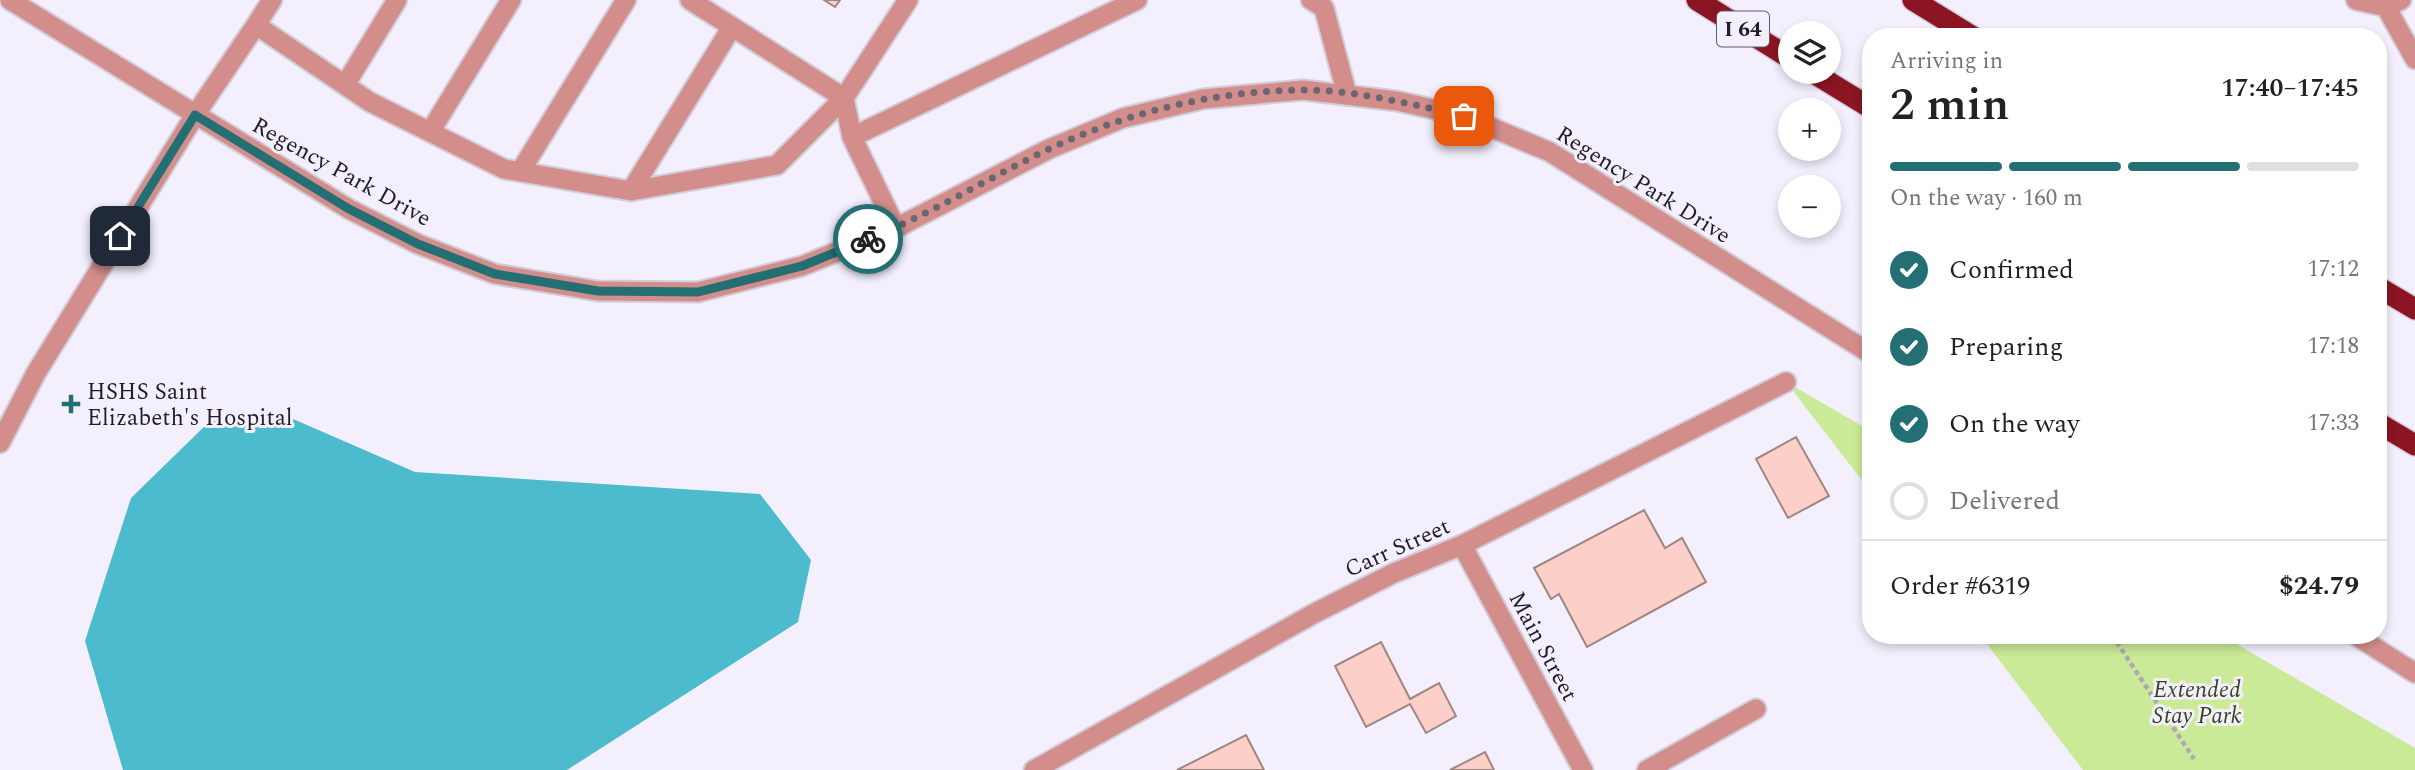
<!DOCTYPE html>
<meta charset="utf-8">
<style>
:root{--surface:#fff;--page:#f2f2f2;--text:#222;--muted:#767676;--line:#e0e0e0;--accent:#236f74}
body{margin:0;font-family:Spectral,serif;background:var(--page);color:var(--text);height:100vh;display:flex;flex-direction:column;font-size:26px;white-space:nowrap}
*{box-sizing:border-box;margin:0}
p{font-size:23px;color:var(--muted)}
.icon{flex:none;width:38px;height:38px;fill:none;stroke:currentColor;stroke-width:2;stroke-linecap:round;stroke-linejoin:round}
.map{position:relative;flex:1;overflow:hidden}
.panel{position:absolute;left:1862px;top:28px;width:525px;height:616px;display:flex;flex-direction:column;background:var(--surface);border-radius:28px;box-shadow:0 4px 10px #0003}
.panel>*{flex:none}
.buttons{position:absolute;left:1778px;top:21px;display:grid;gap:14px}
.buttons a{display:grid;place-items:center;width:63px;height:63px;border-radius:50%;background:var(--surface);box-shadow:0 4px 10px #0003;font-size:35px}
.pin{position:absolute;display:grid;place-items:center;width:60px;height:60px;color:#fff;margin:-30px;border-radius:14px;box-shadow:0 4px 10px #0006}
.courier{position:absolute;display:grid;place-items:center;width:70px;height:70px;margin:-35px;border:5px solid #236f74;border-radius:50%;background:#fff;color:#222;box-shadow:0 2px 9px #0007}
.overview em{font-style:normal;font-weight:600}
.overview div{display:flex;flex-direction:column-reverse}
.overview{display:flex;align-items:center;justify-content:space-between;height:119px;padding:0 28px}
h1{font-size:46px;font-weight:600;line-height:52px}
.bar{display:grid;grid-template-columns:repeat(4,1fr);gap:10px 7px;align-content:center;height:84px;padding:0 28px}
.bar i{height:9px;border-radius:5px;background:var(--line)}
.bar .on{background:var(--accent)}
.bar p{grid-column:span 4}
.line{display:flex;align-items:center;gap:18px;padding:0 28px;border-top:2px solid var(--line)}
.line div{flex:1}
ol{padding:0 28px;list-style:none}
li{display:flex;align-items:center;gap:21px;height:77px}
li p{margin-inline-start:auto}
li .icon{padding:7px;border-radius:50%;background:var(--accent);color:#fff;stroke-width:4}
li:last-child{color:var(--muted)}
li i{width:38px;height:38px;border:4px solid var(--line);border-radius:50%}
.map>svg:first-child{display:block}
.green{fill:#cbea97}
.water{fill:#4bbbcd}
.building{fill:#fcd0c9;stroke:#a08682;stroke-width:2}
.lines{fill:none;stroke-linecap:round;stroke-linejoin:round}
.service-casing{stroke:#d2cddb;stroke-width:23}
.minor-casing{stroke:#d2cddb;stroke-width:23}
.tertiary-casing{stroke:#d2cddb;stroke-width:23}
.motorway-casing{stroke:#d2cddb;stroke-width:24}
.path{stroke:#ada8b4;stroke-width:4.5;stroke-dasharray:5 3.5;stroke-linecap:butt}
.service{stroke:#d38e8b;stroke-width:19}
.minor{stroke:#d38e8b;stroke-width:19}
.tertiary{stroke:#d38e8b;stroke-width:19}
.motorway{stroke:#8b1522;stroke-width:21}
.done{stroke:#6b6671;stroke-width:7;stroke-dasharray:0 12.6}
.route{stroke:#236f74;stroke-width:9}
.poi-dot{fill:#236f74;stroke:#f4effd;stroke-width:2.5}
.labels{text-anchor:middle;stroke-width:6;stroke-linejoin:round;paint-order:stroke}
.shield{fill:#f4effd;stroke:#605c66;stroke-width:2}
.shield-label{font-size:21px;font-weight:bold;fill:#211d26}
.street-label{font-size:23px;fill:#211d26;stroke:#f4effd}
.poi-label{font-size:23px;fill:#211d26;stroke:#f4effd;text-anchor:start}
.park-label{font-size:23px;font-style:italic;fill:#37451d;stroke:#f4effd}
</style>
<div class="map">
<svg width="2415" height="770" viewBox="0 0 2415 770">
<rect width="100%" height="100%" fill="#f4effd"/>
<path class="green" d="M1786 382 1871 431V492Z
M1980 635H2221L2415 748V770H2083Z"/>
<path class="water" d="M277 412 415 472 760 494 811 560 798 622 567 770H123L85 641 131 498 209 422Z"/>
<path class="building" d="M824 0H840L835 7Z
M1796 437 1829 496 1788 518 1756 459Z
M1644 510 1665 548 1682 538 1706 582 1587 647 1559 594 1551 599 1534 568Z
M1381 642 1410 699 1439 683 1456 716 1426 733 1410 704 1366 727 1335 666Z
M1246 735 1264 770H1177Z
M1485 752 1494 770H1450Z"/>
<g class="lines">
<defs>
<path id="service" d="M1311 0 1324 8 1347 95
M2356 0 2386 7 2401 0
M2386 7 2415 59
M256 25 272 0
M345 85 397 0
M195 115 256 25 370 102 504 169 631 191 777 165 844 98 690 0
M430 132 511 0
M852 137 1137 0
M520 172 626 0
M631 191 732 27
M896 228 852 137 844 98 908 0
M1647 770 1756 709"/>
<path id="minor" d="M0 443 36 373 195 115
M1462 545 1583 770
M1034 770 1315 613 1394 573 1462 545 1786 382"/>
<path id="tertiary" d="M10 0 349 209 418 244 495 274 598 291 698 292 802 266 896 228 1049 149 1123 118 1203 99 1303 90 1397 101 1464 116 1550 152 1871 354
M2355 635 2415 673"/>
<path id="motorway" d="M1697 0 1790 58
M1913 0 1973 37
M1812 72 1871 108
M2378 287 2415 309
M2378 423 2415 445"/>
</defs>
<use href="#service" class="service-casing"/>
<use href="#minor" class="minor-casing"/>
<use href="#tertiary" class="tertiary-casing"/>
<use href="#motorway" class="motorway-casing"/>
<path class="path" d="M2112 635 2194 759"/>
<use href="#service" class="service"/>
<use href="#minor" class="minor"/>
<use href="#tertiary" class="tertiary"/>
<use href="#motorway" class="motorway"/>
</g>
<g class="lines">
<path class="done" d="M868 239C931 214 988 178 1049 149 1128 112 1214 91 1301 90 1352 89 1414 105 1464 116"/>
<path class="route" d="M120 236 195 115 349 209 418 244 495 274 598 291 698 292 802 266 868 239"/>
</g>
<path class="poi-dot" d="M67.5 393.5h7v7h7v7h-7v7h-7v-7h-7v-7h7z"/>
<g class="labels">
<rect class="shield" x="1717" y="11.5" width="52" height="35" rx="5"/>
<g class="shield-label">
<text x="1743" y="36">I 64</text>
</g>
<g class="street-label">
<text transform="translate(342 171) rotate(29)" y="8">Regency Park Drive</text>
<text transform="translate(1644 184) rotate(32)" y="8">Regency Park Drive</text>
<text transform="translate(1397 547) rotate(-24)" y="8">Carr Street</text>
<text transform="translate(1544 646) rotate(62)" y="8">Main Street</text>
</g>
<g class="poi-label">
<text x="87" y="399">HSHS Saint<tspan x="87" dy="26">Elizabeth's Hospital</tspan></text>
</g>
<g class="park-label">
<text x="2197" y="697">Extended<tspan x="2197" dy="26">Stay Park</tspan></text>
</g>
</g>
</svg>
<div class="buttons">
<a><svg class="icon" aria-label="layers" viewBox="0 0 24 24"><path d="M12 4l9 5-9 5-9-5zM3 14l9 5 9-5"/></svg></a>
<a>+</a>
<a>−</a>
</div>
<div class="pin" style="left:1464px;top:116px;background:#ea580c"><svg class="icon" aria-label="bag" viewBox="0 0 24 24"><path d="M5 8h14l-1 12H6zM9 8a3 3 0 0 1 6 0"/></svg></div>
<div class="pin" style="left:120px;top:236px;background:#1f2937"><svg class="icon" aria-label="home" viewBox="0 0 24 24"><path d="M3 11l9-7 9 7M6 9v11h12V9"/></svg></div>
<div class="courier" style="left:868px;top:239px"><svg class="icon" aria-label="bike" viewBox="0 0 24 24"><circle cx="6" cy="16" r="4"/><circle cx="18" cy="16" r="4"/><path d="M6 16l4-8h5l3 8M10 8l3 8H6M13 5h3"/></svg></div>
<section class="panel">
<div class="overview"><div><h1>2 min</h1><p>Arriving in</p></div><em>17:40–17:45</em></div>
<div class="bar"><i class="on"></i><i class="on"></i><i class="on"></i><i></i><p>On the way · 160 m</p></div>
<ol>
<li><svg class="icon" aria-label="check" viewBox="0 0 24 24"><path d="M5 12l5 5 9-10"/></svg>Confirmed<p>17:12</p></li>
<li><svg class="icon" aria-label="check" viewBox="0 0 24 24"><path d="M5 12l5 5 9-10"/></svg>Preparing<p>17:18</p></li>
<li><svg class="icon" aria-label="check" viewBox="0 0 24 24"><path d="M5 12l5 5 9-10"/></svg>On the way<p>17:33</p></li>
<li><i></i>Delivered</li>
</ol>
<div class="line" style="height:91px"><div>Order #6319</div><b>$24.79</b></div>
</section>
</div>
